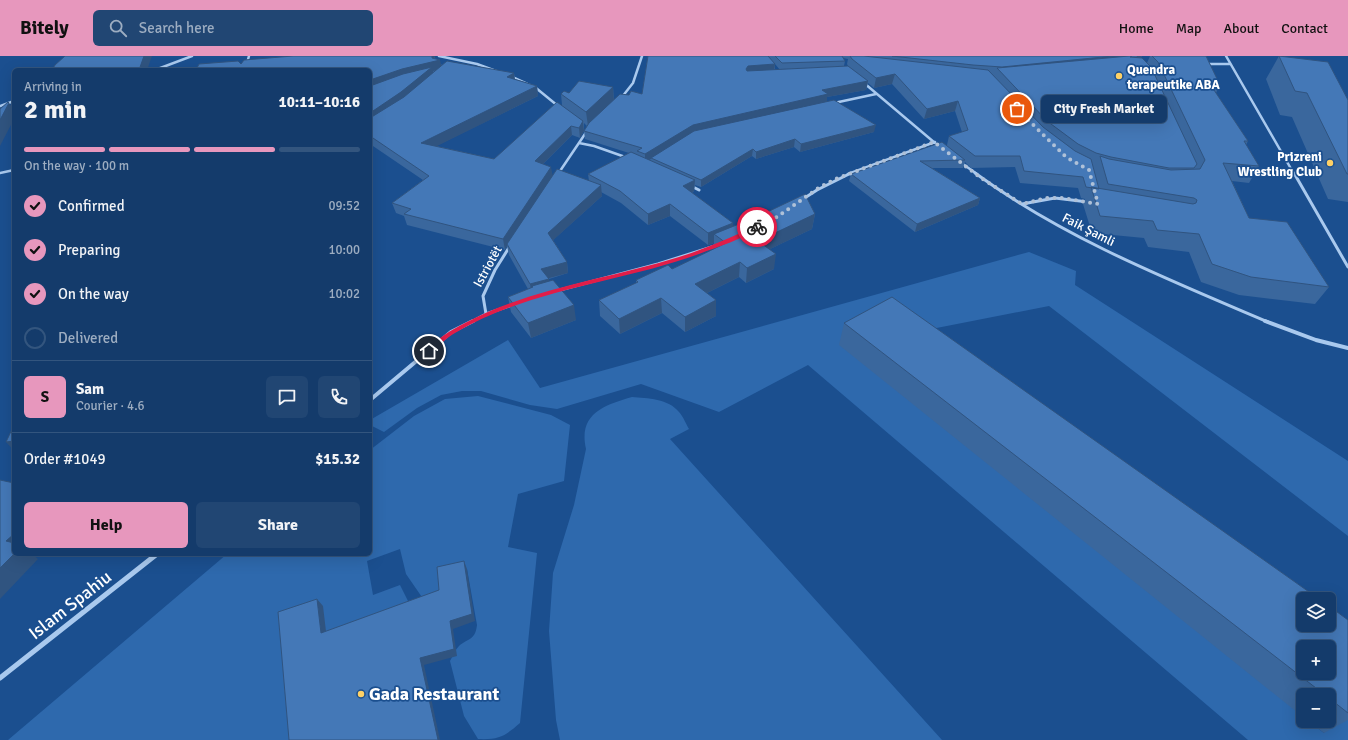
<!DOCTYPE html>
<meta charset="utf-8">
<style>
:root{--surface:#143b6b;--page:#214673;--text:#f1f3f6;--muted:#9dadc1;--line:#33557e;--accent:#e797bd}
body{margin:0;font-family:Signika,sans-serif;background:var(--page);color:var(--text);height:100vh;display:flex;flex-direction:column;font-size:15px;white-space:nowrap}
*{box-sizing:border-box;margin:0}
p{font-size:13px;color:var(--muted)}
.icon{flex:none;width:22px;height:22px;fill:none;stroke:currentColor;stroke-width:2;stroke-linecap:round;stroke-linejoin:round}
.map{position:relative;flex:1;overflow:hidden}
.sheet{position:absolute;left:12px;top:12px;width:360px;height:488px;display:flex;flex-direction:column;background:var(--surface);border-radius:6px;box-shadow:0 4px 16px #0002,0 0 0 1px var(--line)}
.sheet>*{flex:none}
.tools{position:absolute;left:1296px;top:536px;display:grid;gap:8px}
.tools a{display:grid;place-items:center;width:40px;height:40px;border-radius:6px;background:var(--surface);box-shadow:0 4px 16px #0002,0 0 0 1px var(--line);font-size:20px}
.pin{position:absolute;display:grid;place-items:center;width:34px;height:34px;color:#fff;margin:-17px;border:2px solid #fff;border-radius:50%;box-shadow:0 1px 4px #0007}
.courier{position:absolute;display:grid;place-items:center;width:40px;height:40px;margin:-20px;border:3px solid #e11d48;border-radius:50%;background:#fff;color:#222;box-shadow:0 1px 5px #0007}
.bubble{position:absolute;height:28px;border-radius:6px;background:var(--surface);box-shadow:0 4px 16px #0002,0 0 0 1px var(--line);font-size:13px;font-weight:700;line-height:28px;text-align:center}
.summary em{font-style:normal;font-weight:700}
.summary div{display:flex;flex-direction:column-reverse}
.summary{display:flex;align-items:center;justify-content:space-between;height:68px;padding:0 12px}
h1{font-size:26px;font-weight:700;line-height:30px}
.bar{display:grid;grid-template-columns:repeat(4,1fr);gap:6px 4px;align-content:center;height:48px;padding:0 12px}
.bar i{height:5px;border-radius:3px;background:var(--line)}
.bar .current{background:var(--accent)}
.bar p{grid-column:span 4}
.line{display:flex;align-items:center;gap:10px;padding:0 12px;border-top:1px solid var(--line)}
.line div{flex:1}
.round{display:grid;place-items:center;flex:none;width:42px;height:42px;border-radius:6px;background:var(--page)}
ol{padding:0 12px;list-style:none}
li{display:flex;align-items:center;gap:12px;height:44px}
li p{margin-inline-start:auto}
li .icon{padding:4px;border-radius:50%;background:var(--accent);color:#111;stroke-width:4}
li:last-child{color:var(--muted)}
li i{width:22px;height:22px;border:2px solid var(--line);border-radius:50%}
.primary-button{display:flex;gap:8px;margin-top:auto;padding:8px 12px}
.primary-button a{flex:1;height:46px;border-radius:6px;background:var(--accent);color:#111;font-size:16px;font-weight:700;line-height:46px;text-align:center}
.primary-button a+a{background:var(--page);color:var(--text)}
header{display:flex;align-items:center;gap:24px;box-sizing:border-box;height:56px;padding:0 20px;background:var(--accent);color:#111}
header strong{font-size:19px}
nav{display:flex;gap:22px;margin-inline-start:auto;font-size:14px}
.search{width:280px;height:36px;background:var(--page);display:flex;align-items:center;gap:10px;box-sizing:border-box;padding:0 14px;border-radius:6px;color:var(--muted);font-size:15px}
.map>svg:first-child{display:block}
.green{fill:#2e69ad}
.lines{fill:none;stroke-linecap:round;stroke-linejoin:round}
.minor-far3{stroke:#a9c9ee;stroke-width:2.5}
.minor-far2{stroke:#a9c9ee;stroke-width:3}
.minor-far1{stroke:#a9c9ee;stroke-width:4}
.minor{stroke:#a9c9ee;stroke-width:5}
.wall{fill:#3a679d;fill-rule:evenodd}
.shaded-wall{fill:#305480}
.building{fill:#4478b7;stroke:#305480;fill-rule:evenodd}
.route{fill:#e11d48}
.done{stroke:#afc1d8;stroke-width:4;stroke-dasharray:0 7.2}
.poi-dot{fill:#ffd166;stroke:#1b4f8f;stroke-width:1.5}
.labels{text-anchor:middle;stroke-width:3.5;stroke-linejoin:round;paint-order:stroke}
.far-poi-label{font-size:13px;font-weight:bold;fill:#fff;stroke:#1b4f8f;text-anchor:start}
.far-street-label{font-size:13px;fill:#fff;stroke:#1b4f8f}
.near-street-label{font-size:18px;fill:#fff;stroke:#1b4f8f}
.near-poi-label{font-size:18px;font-weight:bold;fill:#fff;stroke:#1b4f8f;text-anchor:start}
</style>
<header>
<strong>Bitely</strong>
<div class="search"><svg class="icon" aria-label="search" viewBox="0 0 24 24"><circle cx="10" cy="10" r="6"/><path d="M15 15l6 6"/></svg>Search here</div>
<nav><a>Home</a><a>Map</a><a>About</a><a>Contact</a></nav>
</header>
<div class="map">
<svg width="1348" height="684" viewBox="0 0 1348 684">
<rect width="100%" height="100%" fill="#1b4f8f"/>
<path class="green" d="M1029 196 1076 215 1075 229 1348 405V480L1049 250 906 278 1303 661V665H1308L1324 677 1348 647V684H1248L808 309 719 356 641 328 557 353 530 349 481 335H462L441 339 417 352 384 376 370 369V364L508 284 540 332Z
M478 340 551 359 570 369 564 425 518 438 508 491 537 497 520 667C505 680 499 684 478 683L464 660 450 605C453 600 455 594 459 590 468 582 475 585 477 569L467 513 440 519V543L426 547 406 518 400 493 367 505 373 539 400 529 412 553 295 684H8L227 498H370V394L414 360 445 343Z
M632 341C647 342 669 343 679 356 683 360 686 368 689 373L670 383 942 684H560L556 664 549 575 553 517 574 449 586 393C578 358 604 349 632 341Z"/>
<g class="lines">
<path class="minor-far3" d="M439 0 477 8 496 15
M1226 0 1294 118
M1204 8H1230
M155 14 192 0
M245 14 249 0
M510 20 536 32 558 50
M864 27 935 87
M622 41 633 27 642 0
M834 47 876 38
M0 50 14 45
M579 87 594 90 628 102
M960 106 977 118
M0 117 14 114
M558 118 587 75
M848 118 935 86"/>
<path class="minor-far2" d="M975 117C1064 182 1167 223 1268 266
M1294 117 1348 211
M691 130 699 134
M803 143 817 134 851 117
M1022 148 1055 142 1088 146
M556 235 658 208 718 189
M486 258 483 240 495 214 510 190
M471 266 486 258 515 248"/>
<path class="minor-far1" d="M1265 265 1316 284 1348 292
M370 344 451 276 473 265"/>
<path class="minor" d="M0 622 157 498"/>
</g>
<path class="wall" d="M290 0H435V3L442 9 514 17 515 23 537 30 538 40 436 90 494 103 562 49 561 38 613 31 614 44 629 39 642 38 648 0H1142L1140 2 1147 7 1150 0H1206L1220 29 1216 37 1248 85 1246 89 1259 110 1249 127 1232 125 1249 162 1329 231 1315 248 1239 239 1201 226 1189 196 1148 191 1144 182 1092 177 1083 148 1085 143 1081 142 1078 132 1020 127 1015 111 971 112 965 106 963 112H932L980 142 978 149 915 176 849 125 851 118 947 89 949 80 962 76 955 55 924 63 892 28 874 32 868 27 866 34 827 41V45L874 76 800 96 794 91 756 103 752 100 701 131 695 129 694 135 692 137 733 167V170L815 158 812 173 770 193 774 213 746 227 739 221 707 237 716 244V260L685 276 662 257 620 278 600 260 599 244 636 227V224L672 213 714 193V187L708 189 670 160 648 169 621 147 601 136 602 140 553 184 567 206 568 217 549 223V225L576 264 531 282 511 256 508 241 528 233 509 199 507 190 505 194 407 169 404 160 396 157 392 147 423 124 370 88V14L241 8ZM843 2 848 3 847 8 848 10H844L845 5ZM775 8 780 14H775ZM584 67 587 70 584 75 585 83 629 97 588 118 589 125 552 120 543 108 572 79 580 82 584 75Z
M1279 0 1348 44V146L1328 143 1292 61 1280 59 1266 23Z
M844 267 1348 564V664L1324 677 1308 665H1329V639H1303V661L839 289Z"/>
<path class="shaded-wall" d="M144 0H152L147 14H139Z
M432 0H435L434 5 440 4 442 13 433 15 434 21 370 69V24L432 2Z
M1113 0H1123L1120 7 1002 11Z
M1137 0H1142L1134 6Z
M775 8 774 16 747 18 746 13 748 10Z
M514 17 515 26 507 21Z
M895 18 892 28 874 32 876 22Z
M868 25 866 34 827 41V47L651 102V103L645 106V98L693 69 822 34Z
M537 30 538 40 423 97 421 87Z
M613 31 614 45 588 70 586 56Z
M958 45 955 55 924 63 927 53Z
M9 47 14 54V63L0 90V64Z
M583 65 584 75 580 82 579 72Z
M876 69 874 76 800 96 801 88Z
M571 70 572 79 536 115 535 105Z
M795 83 794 91 756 103V96Z
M753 93 752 100 701 131V124Z
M551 111 553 121 507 188V190L505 194 503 183Z
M695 124 694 135 683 141V130Z
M601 129 602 140 549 188 548 177Z
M980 142 978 149 915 176 917 168Z
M670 148V160L648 169V158Z
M815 158 812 173 756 200 758 185Z
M733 167V179L714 178V187L708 189V177Z
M776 198 774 213 746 227 747 212Z
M567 206 568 217 542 224 541 213Z
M740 206 739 221 695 243V228Z
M549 223 551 234 532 230 534 239 532 240 530 228Z
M661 242 662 257 620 278 619 263Z
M716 244V260L685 276V261Z
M574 249 576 264 531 282 528 267Z
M14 385V395L6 386Z
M14 478V491L6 485Z
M14 498H32L38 503 0 543V512Z
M464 505 467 513 475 565 453 573 457 600 424 609 440 684H438L420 602 450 565Z
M317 543 323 550 327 584 321 577Z"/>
<path class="building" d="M65 0H144L139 14H52L55 9Z
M293 0H432V2L440 4 402 13 370 24V14H196L199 8 238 5 241 8 244 4Z
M648 0H768L775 8 748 10 746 13 747 15 848 10 868 25 822 34 828 38 693 69 645 98 637 95 642 92 584 75 589 67 620 38 629 39 631 35 642 38Z
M775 0H842L845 5 782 7Z
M850 0H864L988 14 1043 71 1075 95 1091 103 1099 133 1086 131 1083 121 1024 115 1020 100H975L949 80 968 74 958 45 927 53 895 18 876 22 852 3Z
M892 0H1113L1002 11 973 9Z
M1129 0H1132L1130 1 1142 2 1151 11 1196 106 1197 108 1194 112H1169L1111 101 1096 97 1078 88 1047 65 997 12Z
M1152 0H1206L1220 29 1210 28 1248 85H1244L1259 110 1223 107 1249 162 1287 166 1329 231 1251 221 1212 208 1199 178 1157 174 1153 165 1100 160 1091 131 1193 148 1196 147 1197 144 1194 142 1108 128 1100 100 1109 103 1171 114 1200 113 1205 104 1158 6Z
M1279 0 1328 6 1348 44V118H1347L1307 37 1295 35Z
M447 5 514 17 507 21 537 30 421 87 494 103 557 46 583 65 579 72 571 70 535 105 551 111 503 183 404 158 411 153 392 147 429 120 370 80V62L404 41Z
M432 11 401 36 370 57V30L403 18Z
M579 25 613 31 586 56 561 38 564 35 569 37Z
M834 44 876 69 801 88 795 83 756 96 753 93 701 124 651 102 694 75Z
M8 46 9 47 0 64V53Z
M942 86 965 104 920 105 980 142 917 168 851 118Z
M631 96 695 124 683 130 733 167 708 177 670 148 648 158 620 135 588 118Z
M557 113 601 129 548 177 567 206 541 213 549 223 530 228 507 188Z
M805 138 815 158 758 185 776 198 747 212 740 206 695 228 716 244 685 261 661 242 619 263 599 244 638 226 636 224 668 209 672 213 726 187 714 178 739 168 740 169Z
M553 224 574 249 528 267 508 241 533 231 532 230Z
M892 241 1319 543H1303V569H1329V550L1348 564V657L1329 642V639H1325L844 267ZM1303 591H1329V617H1303Z
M14 369V385L6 386Z
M0 424 14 427V478L6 485 14 487V498L0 512Z
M464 505 472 558 450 565 454 593 420 602 438 684H289L278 556 317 543 321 577 439 534 437 511Z"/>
<path class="route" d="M755 170 759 171C744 183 717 191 699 198 619 227 529 233 455 277 446 282 439 290 431 296L426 295C436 283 451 274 465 267 531 232 608 223 679 201 705 193 730 182 755 170Z"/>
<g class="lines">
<path class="done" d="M757 171 777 161 820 131 838 122 934 86 981 122 1022 148 1046 142H1063L1098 148 1089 114 1066 101 1017 53"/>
</g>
<g class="poi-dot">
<circle cx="1119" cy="20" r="4"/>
<circle cx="1330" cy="107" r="4"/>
<circle cx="361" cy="638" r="4"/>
</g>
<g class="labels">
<g class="far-poi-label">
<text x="1127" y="18">Quendra<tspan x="1127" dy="15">terapeutike ABA</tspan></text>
<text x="1322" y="105" text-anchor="end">Prizreni<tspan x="1322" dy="15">Wrestling Club</tspan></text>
</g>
<g class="far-street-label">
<text transform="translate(1089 173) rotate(27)" y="5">Faik Şamli</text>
<text transform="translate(487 210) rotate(-61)" y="5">Istriotët</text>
</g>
<g class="near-street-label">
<text transform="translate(70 549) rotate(-38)" y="6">Islam Spahiu</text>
</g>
<g class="near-poi-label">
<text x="369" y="644">Gada Restaurant</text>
</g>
</g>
</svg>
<div class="tools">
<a><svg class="icon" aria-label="layers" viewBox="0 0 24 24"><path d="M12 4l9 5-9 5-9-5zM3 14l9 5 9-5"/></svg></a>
<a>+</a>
<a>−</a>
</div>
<div class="pin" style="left:1017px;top:53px;background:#ea580c"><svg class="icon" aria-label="bag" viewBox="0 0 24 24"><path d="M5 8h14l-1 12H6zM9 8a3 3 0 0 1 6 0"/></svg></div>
<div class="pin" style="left:429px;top:295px;background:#1f2937"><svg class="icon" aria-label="home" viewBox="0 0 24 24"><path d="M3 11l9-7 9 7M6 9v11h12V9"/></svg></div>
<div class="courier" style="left:757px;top:171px"><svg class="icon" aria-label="bike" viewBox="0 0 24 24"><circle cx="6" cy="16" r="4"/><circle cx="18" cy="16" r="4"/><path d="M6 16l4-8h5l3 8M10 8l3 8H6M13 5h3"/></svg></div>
<div class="bubble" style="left:1041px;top:39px;width:126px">City Fresh Market</div>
<section class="sheet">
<div class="summary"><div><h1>2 min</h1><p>Arriving in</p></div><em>10:11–10:16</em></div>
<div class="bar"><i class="current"></i><i class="current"></i><i class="current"></i><i></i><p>On the way · 100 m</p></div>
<ol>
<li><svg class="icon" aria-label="check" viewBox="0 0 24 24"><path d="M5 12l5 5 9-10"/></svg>Confirmed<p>09:52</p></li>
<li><svg class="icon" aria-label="check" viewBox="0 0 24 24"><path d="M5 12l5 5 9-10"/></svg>Preparing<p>10:00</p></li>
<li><svg class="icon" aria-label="check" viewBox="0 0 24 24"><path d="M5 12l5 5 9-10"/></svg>On the way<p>10:02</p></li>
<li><i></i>Delivered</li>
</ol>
<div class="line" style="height:72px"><b class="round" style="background:var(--accent);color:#111">S</b><div><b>Sam</b><p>Courier · 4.6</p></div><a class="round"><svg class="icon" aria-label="chat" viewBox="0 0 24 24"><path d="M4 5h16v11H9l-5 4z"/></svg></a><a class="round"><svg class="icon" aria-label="phone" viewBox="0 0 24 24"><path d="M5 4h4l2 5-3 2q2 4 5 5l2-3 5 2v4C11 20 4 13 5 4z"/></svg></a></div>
<div class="line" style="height:52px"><div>Order #1049</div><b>$15.32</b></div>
<div class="primary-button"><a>Help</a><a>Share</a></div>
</section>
</div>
